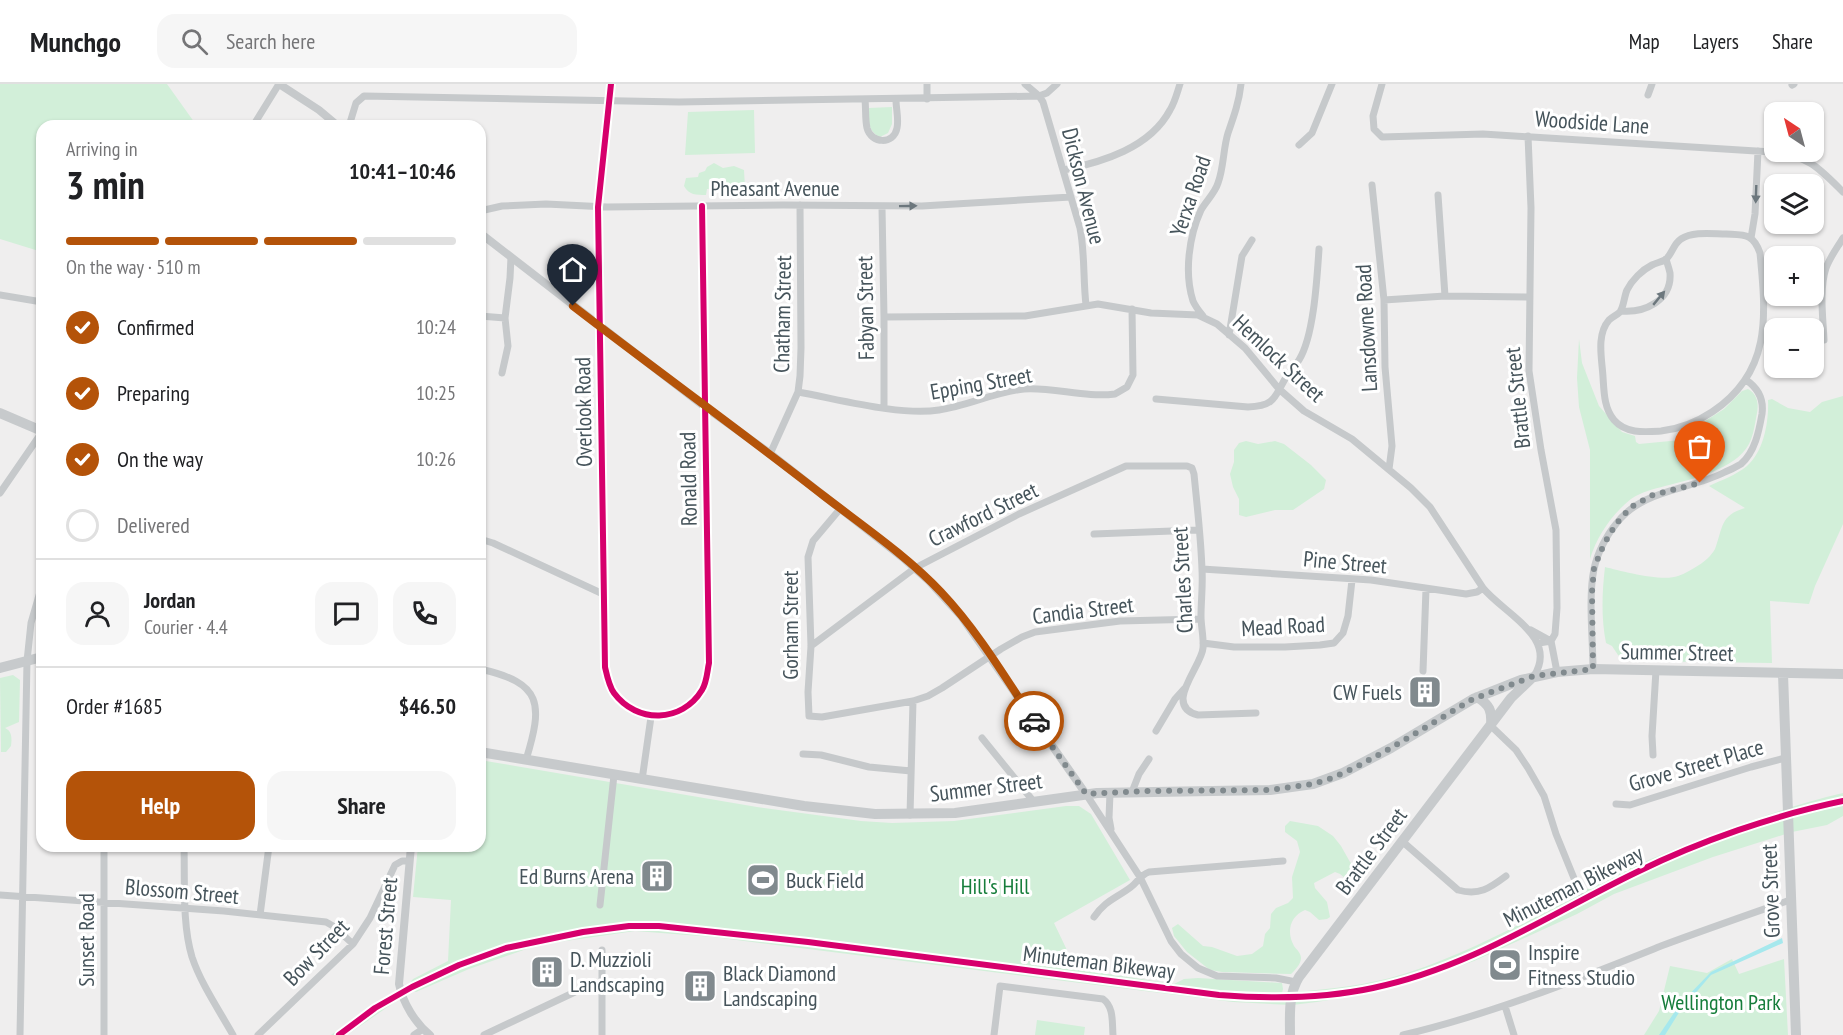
<!DOCTYPE html>
<meta charset="utf-8">
<style>
:root{--surface:#fff;--page:#f6f6f6;--text:#202124;--muted:#757577;--line:#e0e0e0;--accent:#b45309}
body{margin:0;font-family:"PT Sans Narrow",sans-serif;background:var(--page);color:var(--text);height:100vh;display:flex;flex-direction:column;font-size:22px;white-space:nowrap}
*{box-sizing:border-box;margin:0}
p{font-size:20px;color:var(--muted)}
.icon{flex:none;width:33px;height:33px;fill:none;stroke:currentColor;stroke-width:2;stroke-linecap:round;stroke-linejoin:round}
.map{position:relative;flex:1;overflow:hidden}
.panel{position:absolute;left:36px;top:36px;width:450px;height:732px;display:flex;flex-direction:column;background:var(--surface);border-radius:18px;box-shadow:0 2px 4px #0004}
.panel>*{flex:none}
.needle{width:39px;rotate:324deg}
.tools{position:absolute;left:1764px;top:18px;display:grid;gap:12px}
.tools a{display:grid;place-items:center;width:60px;height:60px;border-radius:12px;background:var(--surface);box-shadow:0 2px 4px #0004;font-size:30px}
.pin{position:absolute;display:grid;place-items:center;width:51px;height:51px;color:#fff;margin:-62px -26px;border-radius:50% 50% 50% 0;rotate:-45deg;box-shadow:0 0 6px #0007}
.pin .icon{rotate:45deg}
.courier{position:absolute;display:grid;place-items:center;width:60px;height:60px;margin:-30px;border:4px solid #b45309;border-radius:50%;background:#fff;color:#222;box-shadow:0 2px 8px #0007}
.summary em{font-style:normal;font-weight:700}
.summary div{display:flex;flex-direction:column-reverse}
.summary{display:flex;align-items:center;justify-content:space-between;height:102px;padding:0 30px}
h1{font-size:39px;font-weight:700;line-height:45px}
.bar{display:grid;grid-template-columns:repeat(4,1fr);gap:9px 6px;align-content:center;height:72px;padding:0 30px}
.bar i{height:8px;border-radius:4px;background:var(--line)}
.bar .current{background:var(--accent)}
.bar p{grid-column:span 4}
.line{display:flex;align-items:center;gap:15px;padding:0 30px;border-top:2px solid var(--line)}
.line div{flex:1}
.round{display:grid;place-items:center;flex:none;width:63px;height:63px;border-radius:18px;background:var(--page)}
ol{padding:0 30px;list-style:none}
li{display:flex;align-items:center;gap:18px;height:66px}
li p{margin-inline-start:auto}
li .icon{padding:6px;border-radius:50%;background:var(--accent);color:#fff;stroke-width:4}
li:last-child{color:var(--muted)}
li i{width:33px;height:33px;border:3px solid var(--line);border-radius:50%}
.action{display:flex;gap:12px;margin-top:auto;padding:12px 30px}
.action a{flex:1;height:69px;border-radius:18px;background:var(--accent);color:#fff;font-size:24px;font-weight:700;line-height:69px;text-align:center}
.action a+a{background:var(--page);color:var(--text)}
header{display:flex;align-items:center;gap:36px;box-sizing:border-box;height:84px;padding:0 30px;background:var(--surface);border-bottom:2px solid var(--line)}
header strong{font-size:28px}
nav{display:flex;gap:33px;margin-inline-start:auto;font-size:21px}
.search{width:420px;height:54px;background:var(--page);display:flex;align-items:center;gap:15px;box-sizing:border-box;padding:0 21px;border-radius:18px;color:var(--muted);font-size:22px}
.map>svg:first-child{display:block}
.green{fill:#d2efd9}
.water{fill:#a6e8ed}
.lines{fill:none;stroke-linecap:round;stroke-linejoin:round}
.minor{stroke:#c6c9cb;stroke-width:7}
.tertiary{stroke:#c6c9cb;stroke-width:8}
.secondary{stroke:#c7cacc;stroke-width:10}
.cycleway-casing{stroke:#fff;stroke-width:10}
.cycleway{stroke:#d6006c;stroke-width:6}
.oneway{fill:#6c777d}
.done{stroke:#818a8e;stroke-width:6;stroke-dasharray:0 10.8}
.route{stroke:#b45309;stroke-width:8}
.labels{text-anchor:middle;stroke-width:6;stroke-linejoin:round;paint-order:stroke}
.street-label{font-size:22px;fill:#46545b;stroke:#fff}
.poi-label{font-size:22px;fill:#46545b;stroke:#fff;text-anchor:start}
.park-label{font-size:22px;fill:#167d3b;stroke:#fff}
</style>
<header>
<strong>Munchgo</strong>
<div class="search"><svg class="icon" aria-label="search" viewBox="0 0 24 24"><circle cx="10" cy="10" r="6"/><path d="M15 15l6 6"/></svg>Search here</div>
<nav><a>Map</a><a>Layers</a><a>Share</a></nav>
</header>
<div class="map">
<svg width="1843" height="951" viewBox="0 0 1843 951">
<rect width="100%" height="100%" fill="#efeeee"/>
<path class="green" d="M0 0H167L197 42H42V168L0 155Z
M892 23V40L888 49 880 53C867 47 869 36 869 24Z
M754 26 755 69 685 71 688 28Z
M714 79 723 84 734 82 744 86 745 104 743 105 732 104 727 100 724 106 707 105 706 111C696 111 689 111 684 102L686 94 698 93 699 89 705 87 707 83Z
M1579 255 1582 279 1599 322 1622 348 1635 352 1636 358 1639 360 1681 356 1698 350 1697 345 1703 342 1702 339 1724 325 1742 307 1748 305C1757 310 1759 319 1757 329 1755 339 1754 350 1749 360 1735 386 1692 395 1665 402 1654 405 1641 408 1631 415 1612 430 1597 452 1590 475V366L1579 323 1577 294Z
M1843 312V440L1815 502 1809 520 1770 517 1772 579 1629 577 1618 571 1612 562 1606 559C1601 534 1602 508 1605 483 1621 487 1662 498 1678 492 1685 490 1692 485 1699 481 1704 478 1712 471 1715 465 1723 444 1720 431 1745 424L1709 402C1722 396 1736 391 1747 382 1764 367 1769 337 1768 316L1772 315 1788 324 1810 328 1822 318Z
M1246 357 1258 360 1275 357 1284 360 1311 381 1326 396 1324 405 1293 426H1275L1246 433 1239 431V415L1233 403 1230 390 1234 378V366L1239 359Z
M13 591 20 596 19 638 5 644C12 647 12 654 11 662L6 668H1L0 594Z
M480 676 757 723 861 737 892 739 954 737 1066 722H1079L1091 730 1130 796 1054 839 1076 885 1174 900 1184 895 1198 894 1282 899 1283 905 1282 909C1319 906 1355 903 1390 894 1472 871 1545 825 1621 788 1650 775 1679 763 1709 752 1753 735 1797 720 1843 709V732L1827 741 1792 748 1713 773 1614 810 1577 830 1474 877 1426 894 1363 910 1317 918 1292 921 1233 918 713 853 635 847 538 861 469 885 416 908 414 907 408 909 347 951H331L366 925 409 900 413 895 448 877 451 816 413 813 418 762H480Z
M1290 737 1318 742 1333 752 1341 762 1350 778 1364 790 1363 796 1358 800H1352L1340 790 1335 788 1314 799 1315 804 1327 818 1330 833 1327 835 1319 836 1310 828 1305 826C1290 832 1286 848 1294 862 1296 865 1301 869 1301 874 1301 880 1295 886 1291 890L1222 888 1210 886 1187 868 1174 852 1172 844 1178 840 1203 862 1212 863 1237 872 1252 870 1263 862 1265 850 1270 844 1271 830 1276 824 1288 819 1293 814 1292 793 1300 768 1297 757 1285 748V742Z
M1732 875 1739 890 1784 875 1788 951H1644L1659 927 1670 882 1707 889Z
M1037 936 1085 943 1084 951H1035Z"/>
<path class="water" d="M1782 854 1783 859 1711 891 1680 927 1665 951H1659L1680 920 1711 888Z"/>
<g class="lines">
<path class="minor" d="M611 0 598 123 605 583C607 592 609 602 614 609 637 640 682 639 702 606 707 598 707 588 709 579L702 122
M927 0V15
M1025 0 1039 12 1043 18 1080 144C1085 169 1083 195 1086 221
M1382 0 1373 32 1374 45 1382 53 1483 50 1772 68C1810 73 1817 82 1843 108
M1792 1 1794 0
M1648 11 1652 0
M865 16C866 25 865 35 867 44 871 60 894 61 897 44 899 35 896 25 896 16
M253 42 279 0
M349 42 356 19 364 12 679 18 1039 12 1047 9 1057 0
M1528 52 1531 124 1529 287 1541 366 1556 446 1557 524 1555 550 1551 557 1539 559
M1299 61 1312 49 1332 0
M1064 86C1102 78 1150 64 1170 26 1175 18 1177 9 1180 0
M1372 101 1384 216 1385 283 1392 362 1389 385
M1438 111 1445 212
M882 123 884 233V324
M480 127 502 122 546 120 607 123 783 121 922 122 1071 113
M1726 150C1744 151 1753 149 1760 169 1766 232 1772 288 1712 328 1697 338 1679 345 1661 347 1645 348 1626 350 1614 336 1604 324 1604 308 1603 293 1602 275 1596 251 1609 236 1612 233 1617 231 1620 228 1624 222 1624 213 1627 206 1632 196 1642 186 1652 181 1656 179 1661 178 1665 176 1672 171 1673 160 1681 155 1693 147 1713 150 1726 150Z
M1751 154 1755 130 1758 67
M0 211 42 218
M1384 216 1445 212 1530 213
M1621 227C1644 229 1672 217 1670 189 1669 184 1667 179 1666 175
M480 232 505 234
M1203 232C1199 227 1195 222 1193 217 1184 189 1189 152 1201 126 1206 117 1215 109 1218 99 1224 83 1223 65 1228 49 1234 32 1239 18 1241 0
M884 233 1025 232 1098 220 1151 229 1198 231 1217 240 1245 264 1279 305 1304 327 1352 355 1411 404 1430 423 1483 504C1503 529 1559 553 1534 592
M1229 251 1242 172 1252 156
M1824 256C1823 233 1819 206 1826 184 1830 173 1837 164 1843 154
M502 289 508 262 505 234 510 194 511 173
M798 308C838 315 899 332 939 326 967 322 995 308 1024 305 1054 303 1085 314 1115 310L1127 303 1133 291 1132 225
M1156 315 1248 323C1277 322 1274 312 1288 290 1291 285 1296 281 1299 276 1314 252 1317 194 1319 165
M770 370 798 308 800 292 801 264 800 121
M0 409 42 348
M840 425 813 457 808 473 811 562 808 608 809 632 822 633 913 617 928 612 942 604 1001 565 1022 553 1035 548 1120 537 1201 535
M1094 450 1198 446
M480 455 493 459 603 510
M1202 485 1371 496 1466 510 1477 508 1483 504
M1531 546 1551 557 1557 588
M1203 559 1234 563H1285L1320 561 1334 559 1343 549 1348 532 1352 496
M811 562 915 484 1019 430 1126 382H1187L1192 384 1194 390C1197 421 1201 454 1202 486 1203 501 1201 517 1201 532 1201 543 1204 554 1203 564 1202 582 1162 622 1198 631L1256 629
M480 585C543 599 543 620 526 676
M1593 585C1593 555 1588 514 1594 485 1597 470 1606 452 1616 440 1642 405 1688 407 1725 388 1730 386 1736 383 1741 380 1755 368 1759 347 1762 330 1764 315 1758 304 1746 296
M1423 587 1426 505
M1491 642 1516 666 1528 684 1544 712 1556 750 1580 809
M1156 647 1175 615 1184 605
M982 654 1034 718
M803 670 821 671 869 683 911 687
M1653 671 1652 652 1656 586
M642 696 651 633
M1132 708 1139 690 1149 675
M1110 709 1109 734 1111 745
M1086 710 1140 793 1171 857 1181 870 1198 884 1217 892 1276 894 1296 898
M1616 720 1630 721 1751 683 1785 674
M910 731 913 617
M1403 758 1458 806C1479 812 1490 804 1506 792
M184 762C185 797 182 840 192 873 201 900 219 926 233 951
M0 811 224 827 326 838 333 842 353 860
M600 821 614 691
M260 831 269 762
M1094 833C1106 816 1115 815 1131 803 1138 798 1140 791 1149 788L1283 777
M1505 922 1514 951
M20 951 27 577 31 539 42 501
M104 951V762
M258 951 353 860 370 834 395 781 402 777H409
M414 951 423 945
M484 951 575 908 588 904 601 903
M602 951V866
M994 951 1000 902 1103 915C1114 923 1112 938 1113 951
M1403 951C1492 930 1576 896 1661 862 1704 846 1747 831 1790 816"/>
<path class="tertiary" d="M279 0 319 26 338 42
M480 149 705 323 768 368 902 473 929 497 961 532 1086 710
M411 762 399 900C403 919 415 939 430 951"/>
<path class="secondary" d="M0 329 42 347
M0 584 42 573
M1783 590 1796 951
M1477 613C1490 621 1492 627 1491 641
M480 668 804 722 875 730 955 729 1097 709 1270 706 1313 700 1343 689 1391 664 1473 615 1521 596 1557 588 1593 585 1843 590
M1290 951C1290 931 1288 911 1299 893L1511 614 1532 594"/>
<defs>
<path id="cycleway" d="M611 0 598 123 605 583C607 592 609 602 614 609 637 640 682 639 702 606 707 598 707 588 709 579L702 122
M339 951 375 924 412 903 459 881 506 864 583 848 629 842H659L808 858 1219 911C1271 915 1322 915 1373 904 1470 884 1550 830 1637 788 1700 757 1775 731 1843 717"/>
</defs>
<use href="#cycleway" class="cycleway-casing"/>
<use href="#cycleway" class="cycleway"/>
</g>
<defs><path id="oneway-solid" d="M-6-.8H1V-3.2L6.5 0L1 3.2V.8H-6Z" transform="scale(1.5)"/></defs>
<g class="oneway">
<use href="#oneway-solid" transform="translate(1756 110) rotate(92)"/>
<use href="#oneway-solid" transform="translate(908 122) rotate(-1)"/>
<use href="#oneway-solid" transform="translate(1659 214) rotate(-50)"/>
</g>
<g class="lines">
<path class="done" d="M1034 637 1086 710 1146 707 1270 706 1313 700 1332 694 1356 683 1391 664 1473 615 1534 592 1593 585 1592 508 1594 484 1604 460 1616 440 1631 423 1653 411 1700 399"/>
<path class="route" d="M573 222C656 286 741 347 824 412 863 442 907 472 941 508 977 546 1005 593 1034 637"/>
</g>
<defs>
<symbol id="building-square" viewBox="-11 -11 22 22"><rect x="-9" y="-9" width="18" height="18" rx="4" fill="#818a8e" stroke="#fff"/><path d="M-4-6H4V6H1V3H-1V6H-4ZM-2.5-4.3h1.7v1.8h-1.7ZM.8-4.3h1.7v1.8H.8ZM-2.5-1h1.7V.8h-1.7ZM.8-1h1.7V.8H.8Z" fill="#fff"/></symbol>
<symbol id="stadium-square" viewBox="-11 -11 22 22"><rect x="-9" y="-9" width="18" height="18" rx="4" fill="#818a8e" stroke="#fff"/><path d="M0-5a6.5 5 0 1 0 0 10a6.5 5 0 1 0 0-10ZM-3.5-1.8h7v3.6h-7Z" fill="#fff"/></symbol>
</defs>
<g fill-rule="evenodd">
<use href="#building-square" x="1406" y="589" width="38" height="38"/>
<use href="#building-square" x="638" y="773" width="38" height="38"/>
<use href="#stadium-square" x="744" y="777" width="38" height="38"/>
<use href="#stadium-square" x="1486" y="862" width="38" height="38"/>
<use href="#building-square" x="528" y="869" width="38" height="38"/>
<use href="#building-square" x="681" y="883" width="38" height="38"/>
</g>
<g class="labels">
<g class="street-label">
<text transform="translate(1592 38) rotate(4)" y="8">Woodside Lane</text>
<text transform="translate(1084 102) rotate(76)" y="8">Dickson Avenue</text>
<text x="775" y="112">Pheasant Avenue</text>
<text transform="translate(1190 112) rotate(-71)" y="8">Yerxa Road</text>
<text transform="translate(865 224) rotate(-91)" y="8">Fabyan Street</text>
<text transform="translate(782 230) rotate(-89)" y="8">Chatham Street</text>
<text transform="translate(1366 244) rotate(-93)" y="8">Lansdowne Road</text>
<text transform="translate(1279 274) rotate(43)" y="8">Hemlock Street</text>
<text transform="translate(981 299) rotate(-10)" y="8">Epping Street</text>
<text transform="translate(1517 314) rotate(-96)" y="8">Brattle Street</text>
<text transform="translate(583 328) rotate(-91)" y="8">Overlook Road</text>
<text transform="translate(688 395) rotate(-91)" y="8">Ronald Road</text>
<text transform="translate(983 430) rotate(-26)" y="8">Crawford Street</text>
<text transform="translate(1345 478) rotate(5)" y="8">Pine Street</text>
<text transform="translate(1182 496) rotate(-93)" y="8">Charles Street</text>
<text transform="translate(1083 526) rotate(-7)" y="8">Candia Street</text>
<text transform="translate(790 541) rotate(-90)" y="8">Gorham Street</text>
<text transform="translate(1283 542) rotate(-3)" y="8">Mead Road</text>
<text transform="translate(1677 568) rotate(1)" y="8">Summer Street</text>
<text transform="translate(1696 681) rotate(-16)" y="8">Grove Street Place</text>
<text transform="translate(986 703) rotate(-7)" y="8">Summer Street</text>
<text transform="translate(1371 767) rotate(-53)" y="8">Brattle Street</text>
<text transform="translate(1573 802) rotate(-27)" y="8">Minuteman Bikeway</text>
<text transform="translate(182 807) rotate(5)" y="8">Blossom Street</text>
<text transform="translate(1770 807) rotate(-92)" y="8">Grove Street</text>
<text transform="translate(385 842) rotate(-85)" y="8">Forest Street</text>
<text transform="translate(86 856) rotate(-90)" y="8">Sunset Road</text>
<text transform="translate(316 868) rotate(-46)" y="8">Bow Street</text>
<text transform="translate(1099 878) rotate(7)" y="8">Minuteman Bikeway</text>
</g>
<g class="poi-label">
<text x="1402" y="616" text-anchor="end">CW Fuels</text>
<text x="634" y="800" text-anchor="end">Ed Burns Arena</text>
<text x="786" y="804">Buck Field</text>
<text x="1528" y="876">Inspire<tspan x="1528" dy="25">Fitness Studio</tspan></text>
<text x="570" y="883">D. Muzzioli<tspan x="570" dy="25">Landscaping</tspan></text>
<text x="723" y="897">Black Diamond<tspan x="723" dy="25">Landscaping</tspan></text>
</g>
<g class="park-label">
<text x="995" y="810">Hill's Hill</text>
<text x="1721" y="926">Wellington Park</text>
</g>
</g>
</svg>
<div class="tools">
<a><svg class="needle" viewBox="-14 -14 28 28"><path d="M0-13l5 13h-10z" fill="#e53935"/><path d="M0 13l5-13h-10z" fill="#757577"/></svg></a>
<a><svg class="icon" aria-label="layers" viewBox="0 0 24 24"><path d="M12 4l9 5-9 5-9-5zM3 14l9 5 9-5"/></svg></a>
<a>+</a>
<a>−</a>
</div>
<div class="pin" style="left:1700px;top:399px;background:#ea580c"><svg class="icon" aria-label="bag" viewBox="0 0 24 24"><path d="M5 8h14l-1 12H6zM9 8a3 3 0 0 1 6 0"/></svg></div>
<div class="pin" style="left:573px;top:222px;background:#1f2937"><svg class="icon" aria-label="home" viewBox="0 0 24 24"><path d="M3 11l9-7 9 7M6 9v11h12V9"/></svg></div>
<div class="courier" style="left:1034px;top:637px"><svg class="icon" aria-label="car" viewBox="0 0 24 24"><path d="M5 17H2v-5l4-1 3-4h7l3 4 3 1v5h-3M9 17h6M6 11h13"/><circle cx="7" cy="17" r="2"/><circle cx="17" cy="17" r="2"/></svg></div>
<section class="panel">
<div class="summary"><div><h1>3 min</h1><p>Arriving in</p></div><em>10:41–10:46</em></div>
<div class="bar"><i class="current"></i><i class="current"></i><i class="current"></i><i></i><p>On the way · 510 m</p></div>
<ol>
<li><svg class="icon" aria-label="check" viewBox="0 0 24 24"><path d="M5 12l5 5 9-10"/></svg>Confirmed<p>10:24</p></li>
<li><svg class="icon" aria-label="check" viewBox="0 0 24 24"><path d="M5 12l5 5 9-10"/></svg>Preparing<p>10:25</p></li>
<li><svg class="icon" aria-label="check" viewBox="0 0 24 24"><path d="M5 12l5 5 9-10"/></svg>On the way<p>10:26</p></li>
<li><i></i>Delivered</li>
</ol>
<div class="line" style="height:108px"><a class="round"><svg class="icon" aria-label="person" viewBox="0 0 24 24"><circle cx="12" cy="8" r="4"/><path d="M4 21q1-7 8-7t8 7"/></svg></a><div><b>Jordan</b><p>Courier · 4.4</p></div><a class="round"><svg class="icon" aria-label="chat" viewBox="0 0 24 24"><path d="M4 5h16v11H9l-5 4z"/></svg></a><a class="round"><svg class="icon" aria-label="phone" viewBox="0 0 24 24"><path d="M5 4h4l2 5-3 2q2 4 5 5l2-3 5 2v4C11 20 4 13 5 4z"/></svg></a></div>
<div class="line" style="height:78px"><div>Order #1685</div><b>$46.50</b></div>
<div class="action"><a>Help</a><a>Share</a></div>
</section>
</div>
